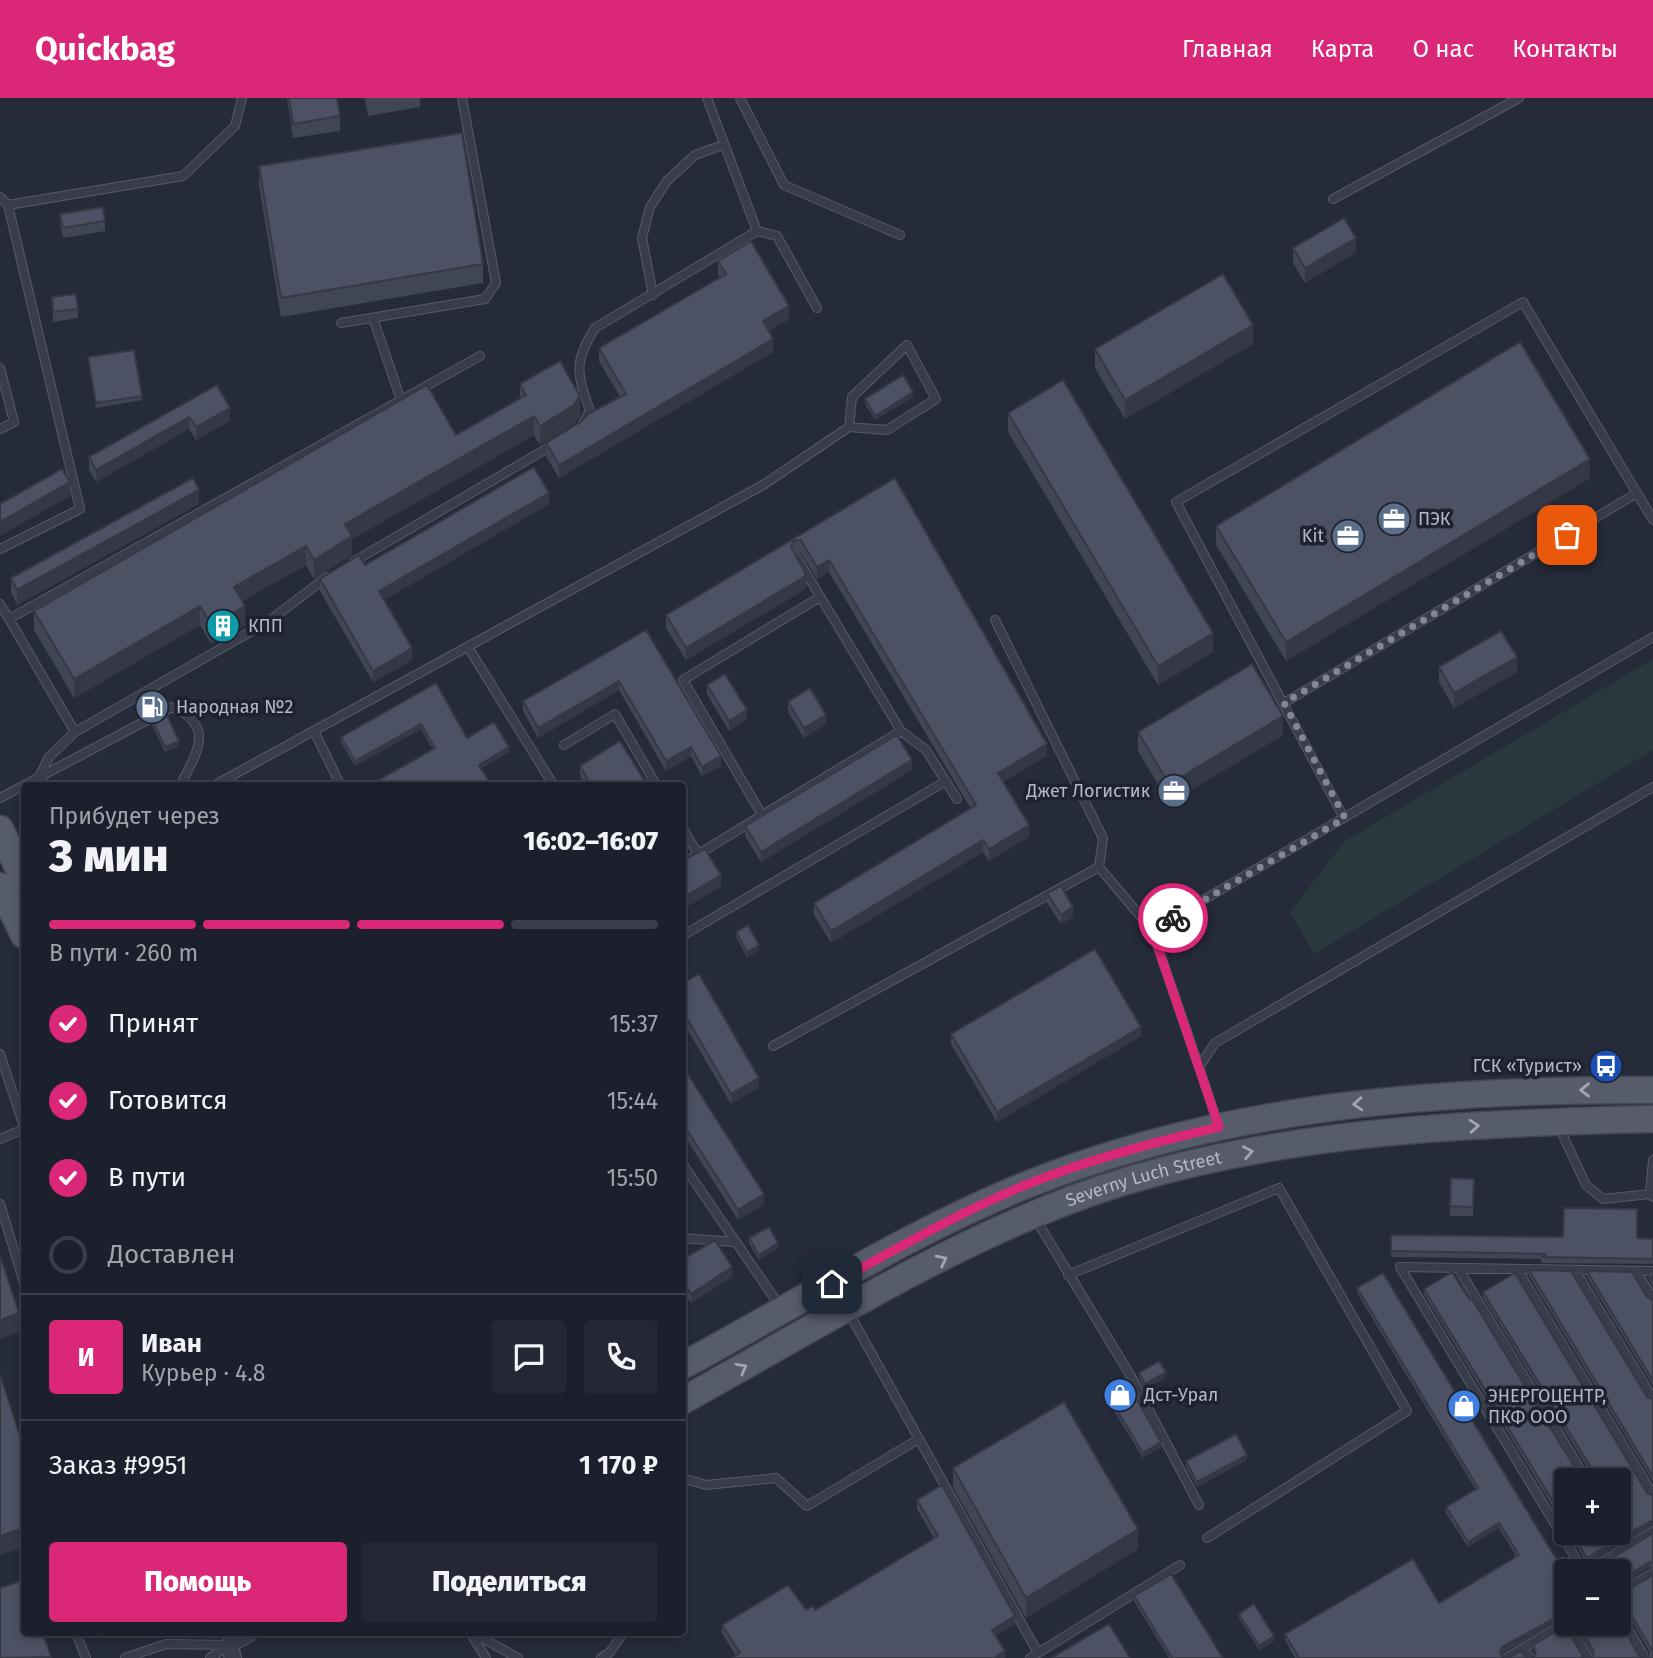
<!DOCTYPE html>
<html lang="ru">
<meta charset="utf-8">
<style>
:root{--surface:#1c202c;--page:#252834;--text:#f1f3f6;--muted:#a0a3a9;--line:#3a3e48;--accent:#db2777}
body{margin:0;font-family:"Fira Sans",sans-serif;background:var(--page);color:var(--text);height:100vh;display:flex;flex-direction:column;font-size:26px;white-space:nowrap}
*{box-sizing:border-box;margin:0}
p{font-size:23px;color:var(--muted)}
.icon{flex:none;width:38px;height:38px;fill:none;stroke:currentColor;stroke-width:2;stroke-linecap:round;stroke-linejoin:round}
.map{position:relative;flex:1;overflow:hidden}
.side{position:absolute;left:21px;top:684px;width:665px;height:854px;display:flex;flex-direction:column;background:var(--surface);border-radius:7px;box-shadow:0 4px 10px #0003,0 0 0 2px var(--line)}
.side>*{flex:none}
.fabs{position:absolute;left:1554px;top:1370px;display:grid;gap:14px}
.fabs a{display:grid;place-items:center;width:77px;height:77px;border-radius:7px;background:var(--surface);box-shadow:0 4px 10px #0003,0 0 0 2px var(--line);font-size:35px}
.pin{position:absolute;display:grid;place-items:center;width:60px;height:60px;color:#fff;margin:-30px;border-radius:14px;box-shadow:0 4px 10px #0006}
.courier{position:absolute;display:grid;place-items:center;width:70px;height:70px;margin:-35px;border:5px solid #db2777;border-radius:50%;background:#fff;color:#222;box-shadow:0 2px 9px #0007}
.overview em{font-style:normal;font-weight:800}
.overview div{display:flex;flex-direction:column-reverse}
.overview{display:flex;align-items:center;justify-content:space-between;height:119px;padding:0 28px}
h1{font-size:46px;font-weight:800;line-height:52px}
.bar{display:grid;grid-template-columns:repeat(4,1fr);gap:10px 7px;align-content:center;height:84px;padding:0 28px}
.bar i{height:9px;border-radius:5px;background:var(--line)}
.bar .selected{background:var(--accent)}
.bar p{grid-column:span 4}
.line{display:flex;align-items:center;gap:18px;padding:0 28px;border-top:2px solid var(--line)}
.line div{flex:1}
.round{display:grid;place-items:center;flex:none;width:74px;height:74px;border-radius:7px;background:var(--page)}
ol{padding:0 28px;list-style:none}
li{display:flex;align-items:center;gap:21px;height:77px}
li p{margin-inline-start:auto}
li .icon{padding:7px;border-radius:50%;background:var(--accent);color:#fff;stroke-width:4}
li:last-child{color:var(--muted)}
li i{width:38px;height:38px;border:4px solid var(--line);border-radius:50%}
.primary-button{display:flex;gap:14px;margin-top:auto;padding:14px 28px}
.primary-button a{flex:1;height:80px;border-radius:7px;background:var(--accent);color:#fff;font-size:28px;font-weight:800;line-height:80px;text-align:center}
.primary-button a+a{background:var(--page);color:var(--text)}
header{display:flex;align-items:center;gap:42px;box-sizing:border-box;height:98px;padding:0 35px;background:var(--accent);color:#fff}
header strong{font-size:33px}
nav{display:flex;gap:38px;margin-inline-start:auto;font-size:24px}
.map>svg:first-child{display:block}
.green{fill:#29383c}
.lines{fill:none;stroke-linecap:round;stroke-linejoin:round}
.service-casing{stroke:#575b68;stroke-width:10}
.minor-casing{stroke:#575b68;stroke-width:18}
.primary-casing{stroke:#424653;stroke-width:29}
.service{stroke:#393d4b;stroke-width:8}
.minor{stroke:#393d4b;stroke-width:16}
.primary{stroke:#575c6a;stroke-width:26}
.wall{fill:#414655}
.shaded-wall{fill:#353945}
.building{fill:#4c5163;stroke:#353945;stroke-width:2}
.oneway{stroke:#a2a6b4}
.done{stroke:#838795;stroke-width:7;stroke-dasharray:0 12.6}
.route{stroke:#db2777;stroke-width:9}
.labels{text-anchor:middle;stroke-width:7;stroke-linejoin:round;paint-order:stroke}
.poi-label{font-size:18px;fill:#b5b8c6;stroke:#1e222f;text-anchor:start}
.street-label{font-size:18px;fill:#b5b8c6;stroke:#1e222f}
</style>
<header>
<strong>Quickbag</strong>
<nav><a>Главная</a><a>Карта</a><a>О нас</a><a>Контакты</a></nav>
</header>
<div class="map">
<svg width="1653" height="1560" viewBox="0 0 1653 1560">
<rect width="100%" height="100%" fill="#262b3a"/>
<path class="green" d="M1653 561V652L1314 856 1290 814 1345 743Z"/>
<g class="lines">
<defs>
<path id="service" d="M740 0 784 87 900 137
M0 99 8 107 80 411 0 451
M1333 101 1519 0
M8 107 183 78 235 28 242 0
M757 133 777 138 817 210
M653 197 642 140 650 109 667 83 695 57 723 47
M373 220 401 302
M341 225 485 201 496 185 462 0
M0 270 14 324 0 331
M583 325 590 313C577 275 573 265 595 230L757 133 707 0
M797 460 901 633 926 652 957 701
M353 464 553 347
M0 506 9 521
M995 522 1103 740 1099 769
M468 549 554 688
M1284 605 1637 395
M314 633 341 688
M75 634 269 523 327 479
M564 647 615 616 657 688
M45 688 40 677 49 659 75 634 9 521 480 258
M213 688 763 387 849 329 887 332 936 301 907 247 852 299 849 329
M0 700 172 609C216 628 197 654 180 688
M762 717 683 582 820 499
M1344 720 1176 404 1523 204 1653 422
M682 729 698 756
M682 766 901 633
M1152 832 1653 539
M682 838 946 683
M773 948 1099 769 1152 832 1199 969
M0 956 24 1029
M1218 1026 1199 969 1215 945 1653 689
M1559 1029 1586 1087 1603 1101 1650 1096
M0 1041 24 1031
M682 1065 781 1210
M1653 1099 1650 1096 1653 1062
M0 1106 24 1185
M1035 1120 1132 1280 1199 1407
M682 1140 734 1144
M1458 1170 1587 1382
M1517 1171 1653 1397
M1575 1172 1653 1301
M1636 1173 1653 1201
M1068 1177 1279 1090 1407 1313 1207 1440
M849 1215 1038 1555 1030 1560
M682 1380 706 1387 776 1380 807 1408 917 1342
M1618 1435 1627 1449
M1584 1474 1400 1169 1653 1173
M1585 1474 1653 1433
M1619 1495 1653 1475
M1619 1515 1645 1560
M1569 1526 1588 1560
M76 1535 86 1560
M473 1535 518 1560
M471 1536 486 1560
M1524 1550 1530 1560
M1038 1555 1180 1467
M125 1560 166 1546 229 1547
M210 1560 228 1548
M601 1560 610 1554 623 1535
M1506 1560 1566 1525"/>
<path id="minor" d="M233 1560 229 1547 250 1535"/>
<g id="primary">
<path d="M0 731 24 782"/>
<path d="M0 788 24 837"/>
<path d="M682 1268C796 1207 909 1134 1029 1086 1227 1007 1442 991 1653 992"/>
<path id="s1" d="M682 1303C820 1227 974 1129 1123 1084 1294 1032 1476 1025 1653 1021"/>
</g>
</defs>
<use href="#service" class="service-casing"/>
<use href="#minor" class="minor-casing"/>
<use href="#primary" class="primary-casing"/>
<use href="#service" class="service"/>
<use href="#minor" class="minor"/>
<use href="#primary" class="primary"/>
</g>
<path class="wall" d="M287 0H337L340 18V33L293 40Z
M365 0H420V9L368 18Z
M259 68 483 166V185L281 219 259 88Z
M60 116 105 123V133L63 140 60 126Z
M1293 150 1356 154 1305 185 1293 165Z
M718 163 789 221 769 233 773 254 559 380 546 358V345L620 299 599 263V250L720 180 718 176Z
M52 199 78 211V220L53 224Z
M1253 246 1125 321 1095 270V251Z
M88 259 142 298V302L96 310Z
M520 286 580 317 574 326 540 347 534 337 352 441V457L314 481 306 467 242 503 245 527 211 546 200 527 74 600 34 532V513L456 337 520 301Z
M217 287 230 323 196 342 189 331 96 384 89 372V359Z
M913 299 875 322 865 306V301Z
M1008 315 1213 554 1158 587 1008 334Z
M895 380 1047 658 1003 684 1029 739 989 763 983 754 831 845 814 817V805L971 711 829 474 817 481 801 455H794L806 488 804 492 686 562 666 530V517Z
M1590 380 1286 563 1216 447V428Z
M199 406 17 507 11 494V480Z
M549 406 384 502 412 562 373 584 320 493V481L365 467Z
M646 532 721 668 702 678 691 658 666 673 619 592 538 640 523 613V603Z
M1439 569 1517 574 1454 610 1439 584Z
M436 585 467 640 509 654 482 670 492 688H372V686L433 651 421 631 355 668 341 644V639Z
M707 587 747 621 729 633 707 596Z
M142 601 160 608 146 615 142 606Z
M788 604 826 626 804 640 788 614Z
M152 622 179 648 165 654 152 627Z
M1138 634 1283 637 1169 705 1138 653Z
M580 668 648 688H586L580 678Z
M912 672 761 764 745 738V728Z
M682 761 721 788 686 809 682 803Z
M1047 795 1073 819 1061 826 1047 805Z
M736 834 759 852 747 859 736 839Z
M682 886 759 989 731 1006 682 922Z
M951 936 1141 938 997 1024 951 946Z
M682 967 764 1106 738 1122 682 1034Z
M1451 1080 1474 1081 1473 1118H1450Z
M1391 1137 1653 1141V1166L1541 1165V1161L1391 1159Z
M749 1140 778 1150 759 1162 749 1145Z
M682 1162 732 1179 691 1205 682 1192Z
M1529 1172 1647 1299 1653 1302V1384L1529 1178Z
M1587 1173 1653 1202V1288L1587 1179Z
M1648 1174H1653V1189L1648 1179Z
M1357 1190 1566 1477V1519L1502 1555 1501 1557 1504 1560H1295L1285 1542V1536L1439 1505 1516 1458 1499 1430 1468 1449 1446 1415V1409L1476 1392 1357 1195Z
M1424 1191 1581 1380 1566 1382V1431L1424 1196Z
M1483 1194 1647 1395 1629 1440 1622 1430 1619 1429V1382L1592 1377 1483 1199Z
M1139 1275 1166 1279 1145 1291 1139 1280Z
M1105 1293 1161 1349 1143 1360 1105 1298Z
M1247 1362 1197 1389 1186 1368V1363Z
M953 1370 1138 1451 1026 1520 953 1389Z
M917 1402 1015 1526 996 1538 1005 1560 736 1558 722 1535V1527L806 1512H815L934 1440 917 1411Z
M1569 1435H1614L1618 1447 1587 1465Z
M1653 1435V1470L1650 1469 1619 1488V1474H1594V1471Z
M1653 1477V1560L1625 1512 1619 1509V1494L1622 1495Z
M1134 1498 1223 1560H1169L1134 1503Z
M1239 1516 1274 1543 1259 1552 1239 1520Z
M1576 1526H1619L1639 1558 1593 1557Z"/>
<path class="shaded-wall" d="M1356 140V154L1305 185V170Z
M789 208V221L763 236V223Z
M1253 227V246L1125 321V302Z
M773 241V254L559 380V367Z
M913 294V299L875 322V318Z
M580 298V317L574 326 540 347V328Z
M230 310V323L196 342V329Z
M534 318V337L352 441V457L314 481V462L345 426Z
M189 319V331L96 384V372Z
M1590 361V380L1286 563V544Z
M70 384V398L0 438V424Z
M199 392V406L17 507V492Z
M549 395V406L379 505V493Z
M306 448V467L234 508V489Z
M829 462V474L817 481V469Z
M806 476V488L804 492 686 562V550Z
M200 508V527L74 600V581Z
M245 508V527L211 546V527Z
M1213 535V554L1158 587V568Z
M412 550V562L373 584V573Z
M1517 559V574L1454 610V595Z
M619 583V592L538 640V630Z
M160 603V608L146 615V610Z
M747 612V621L729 633V623Z
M826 617V626L804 640V630Z
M1283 618V637L1169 705V686Z
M421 626V631L355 668V663Z
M179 643V648L165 654V649Z
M1047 646V658L998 687V675Z
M509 649V654L479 671V667Z
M691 649V658L666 673V663Z
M721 658V668L702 678V669Z
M912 662V672L761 764V754Z
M1029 727V739L989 763V751Z
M983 742V754L831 845V833Z
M721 777V788L686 809V798Z
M1073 809V819L1061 826V817Z
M759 847V852L747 859V854Z
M1141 929V938L997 1024V1014Z
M759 980V989L731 1006V996Z
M764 1096V1106L738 1122V1112Z
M778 1145V1150L759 1162V1157Z
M732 1169V1179L691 1205V1196Z
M19 1215V1234L0 1241V1222Z
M1166 1274V1279L1145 1291V1286Z
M1161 1344V1349L1143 1360V1355Z
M1247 1357V1362L1197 1389V1384Z
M1653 1422V1427L1629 1440V1435Z
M1499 1425V1430L1468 1449V1444Z
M24 1430V1449L0 1457V1438Z
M1138 1431V1451L1026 1520V1500Z
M1618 1441V1447L1587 1465V1460Z
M1650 1464V1469L1619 1488V1482Z
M1565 1513V1519L1502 1555 1500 1560V1555L1502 1549Z
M1015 1518V1526L992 1540V1532Z
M100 1535H118L100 1541Z
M1274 1538V1543L1259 1552V1548Z
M1005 1553V1560H994Z"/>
<path class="building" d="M289 0H337L340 18 293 26Z
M462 35 483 166 281 200 259 68Z
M103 109 105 123 63 130 60 116Z
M1344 120 1356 140 1305 170 1293 150Z
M751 143 789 208 763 223 773 241 559 367 546 345 582 323 588 316 626 296 599 250 726 176 718 163Z
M1223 176 1253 227 1125 302 1095 251Z
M76 196 78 211 53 214 52 199Z
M1520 244 1590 361 1286 544 1216 428Z
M134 252 142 298 96 305 88 259Z
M560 263 580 298 574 307 540 328 534 318 345 426 352 438 314 462 306 448 234 489 245 508 211 527 200 508 74 581 34 513 427 287 456 337 526 297 520 286Z
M903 277 913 294 875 318 865 301Z
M1063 282 1213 535 1158 568 1008 315Z
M217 287 230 310 196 329 189 319 96 372 89 359Z
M534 369 549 395 379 493 412 550 373 573 320 481 359 457 365 467Z
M62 371 70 384 0 424V406Z
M193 380 199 392 17 492 11 480Z
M895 380 1047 646 998 675 1029 727 989 751 983 742 831 833 814 805 976 707 829 462 817 469 801 442 793 443 791 449 806 476 804 479 686 550 666 517Z
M646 532 721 658 702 669 691 649 666 663 619 583 538 630 523 603Z
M1501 533 1517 559 1454 595 1439 569Z
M1252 566 1283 618 1169 686 1138 634Z
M725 576 747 612 729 623 707 587Z
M436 585 467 640 494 624 509 649 479 667 492 688H373L372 686 435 650 421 626 355 663 341 639Z
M810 590 826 617 804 630 788 604Z
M156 594 160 603 146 610 142 601Z
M166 615 179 643 165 649 152 622Z
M897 637 912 662 761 754 745 728Z
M620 643 648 688H592L580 668Z
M705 751 721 777 686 798 682 792V761H685Z
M1061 788 1073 809 1061 817 1047 795Z
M748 827 759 847 747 854 736 834Z
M1095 851 1141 929 997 1014 951 936Z
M699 876 759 980 731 996 682 912V886Z
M682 967 764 1096 738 1112 682 1024Z
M1451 1080 1474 1081 1473 1109 1450 1108Z
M1564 1110 1637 1111V1140L1653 1141V1161L1541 1159 1547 1156 1391 1153V1137L1563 1139Z
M769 1129 778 1145 759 1157 749 1140Z
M715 1142 732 1169 691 1196 682 1182V1162Z
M0 1158 19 1215 0 1222Z
M1529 1172 1571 1173 1647 1299 1653 1302V1379Z
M1587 1173 1632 1174 1647 1199 1653 1202V1283Z
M1452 1174 1470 1202 1472 1201 1581 1380 1589 1382H1566V1425L1424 1191Z
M1648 1174H1653V1184Z
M1383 1175 1566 1477V1514L1502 1549 1500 1555 1504 1560H1299L1285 1536 1413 1461 1439 1505 1519 1457 1499 1425 1468 1444 1446 1409 1478 1390 1357 1190Z
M1515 1175 1647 1395 1653 1398V1422L1629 1435 1622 1424H1619V1382H1590L1593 1373 1483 1194Z
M1159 1263 1166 1274 1145 1286 1139 1275Z
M0 1276 24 1351V1430L0 1438Z
M1125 1280 1161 1344 1143 1355 1105 1293Z
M1064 1304 1138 1431 1026 1500 953 1370Z
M1236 1336 1247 1357 1197 1384 1186 1363Z
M942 1387 1015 1518 992 1532 1005 1553 994 1560H732L740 1555 722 1527 788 1487 806 1512 813 1508 815 1512 938 1438 917 1402Z
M1572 1435H1614L1618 1441 1587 1460Z
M1653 1435V1465L1650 1464 1619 1482V1474H1595L1594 1471Z
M1171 1476 1223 1560H1172L1134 1498Z
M1653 1477V1560H1648L1651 1551 1625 1506 1619 1504V1494L1622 1495Z
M24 1482V1535H43L51 1559 0 1560V1490Z
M1254 1506 1274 1538 1259 1548 1239 1516Z
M1619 1522 1639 1558 1646 1560H1592L1594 1554 1579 1526H1619Z
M1109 1526 1130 1560H1051Z
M1565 1528 1584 1560H1589H1533L1536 1555 1533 1547Z
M1521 1553 1526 1560H1508Z"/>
<defs><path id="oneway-chevron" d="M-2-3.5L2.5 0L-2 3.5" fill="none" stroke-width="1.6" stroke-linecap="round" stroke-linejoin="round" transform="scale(1.75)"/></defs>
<g class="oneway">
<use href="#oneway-chevron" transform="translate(1585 992) rotate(179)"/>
<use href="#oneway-chevron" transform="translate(1358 1006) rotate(176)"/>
<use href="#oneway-chevron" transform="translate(1474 1028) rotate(-4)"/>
<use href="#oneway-chevron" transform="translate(1248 1054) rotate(-11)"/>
<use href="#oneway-chevron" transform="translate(942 1162) rotate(-27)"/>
<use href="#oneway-chevron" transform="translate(742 1270) rotate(-29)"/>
</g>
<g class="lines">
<path class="done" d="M1173 820 1345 720 1284 605 1567 437"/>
<path class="route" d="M832 1186C896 1151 960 1114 1028 1086 1090 1061 1154 1044 1219 1029L1152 832 1173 820"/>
</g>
<defs>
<symbol id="office-disc" viewBox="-11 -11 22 22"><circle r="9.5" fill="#5c6f8a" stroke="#1e222f"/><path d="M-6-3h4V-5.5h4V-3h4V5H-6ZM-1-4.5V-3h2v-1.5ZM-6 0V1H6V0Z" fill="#fff"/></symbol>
<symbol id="building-disc" viewBox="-11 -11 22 22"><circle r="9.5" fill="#0f9aa8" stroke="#1e222f"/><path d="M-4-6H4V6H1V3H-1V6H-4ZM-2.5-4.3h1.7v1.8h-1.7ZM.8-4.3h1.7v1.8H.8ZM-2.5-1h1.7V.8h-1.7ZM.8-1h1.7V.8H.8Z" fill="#fff"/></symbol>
<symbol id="fuel-disc" viewBox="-11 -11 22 22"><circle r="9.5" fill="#5c6f8a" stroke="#1e222f"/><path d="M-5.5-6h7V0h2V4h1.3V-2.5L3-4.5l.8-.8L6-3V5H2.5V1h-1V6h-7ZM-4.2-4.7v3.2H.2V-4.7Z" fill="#fff"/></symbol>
<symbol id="bus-disc" viewBox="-11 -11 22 22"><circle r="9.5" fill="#1a4fb4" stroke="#1e222f"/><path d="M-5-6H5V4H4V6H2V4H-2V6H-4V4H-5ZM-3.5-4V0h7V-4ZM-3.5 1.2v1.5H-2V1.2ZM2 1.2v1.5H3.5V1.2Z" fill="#fff"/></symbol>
<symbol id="shop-disc" viewBox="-11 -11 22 22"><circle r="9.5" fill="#3f7fe0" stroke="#1e222f"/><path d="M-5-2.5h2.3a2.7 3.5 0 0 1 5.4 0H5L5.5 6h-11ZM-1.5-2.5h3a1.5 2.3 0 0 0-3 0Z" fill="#fff"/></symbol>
</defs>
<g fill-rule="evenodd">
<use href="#office-disc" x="1375" y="402" width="38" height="38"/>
<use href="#office-disc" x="1329" y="419" width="38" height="38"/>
<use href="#building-disc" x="204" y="509" width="38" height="38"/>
<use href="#fuel-disc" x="133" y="590" width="38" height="38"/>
<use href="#office-disc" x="1155" y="674" width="38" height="38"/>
<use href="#bus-disc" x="1587" y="949" width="38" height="38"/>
<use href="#shop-disc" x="1101" y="1278" width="38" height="38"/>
<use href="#shop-disc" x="1445" y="1289" width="38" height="38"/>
</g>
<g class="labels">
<g class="poi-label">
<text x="1418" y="427">ПЭК</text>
<text x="1324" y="444" text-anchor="end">Kit</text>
<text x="248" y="534">КПП</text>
<text x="176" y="615">Народная №2</text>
<text x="1150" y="699" text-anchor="end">Джет Логистик</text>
<text x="1582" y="974" text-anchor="end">ГСК «Турист»</text>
<text x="1144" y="1303">Дст-Урал</text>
<text x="1488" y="1304">ЭНЕРГОЦЕНТР,<tspan x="1488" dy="21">ПКФ ООО</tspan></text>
</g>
<g class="street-label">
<text dy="6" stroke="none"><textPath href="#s1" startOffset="514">Severny Luch Street</textPath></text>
</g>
</g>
</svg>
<div class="fabs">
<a>+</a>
<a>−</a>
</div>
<div class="pin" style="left:1567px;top:437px;background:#ea580c"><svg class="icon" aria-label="bag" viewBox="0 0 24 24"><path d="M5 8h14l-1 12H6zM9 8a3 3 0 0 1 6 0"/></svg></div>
<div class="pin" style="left:832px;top:1186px;background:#1f2937"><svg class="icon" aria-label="home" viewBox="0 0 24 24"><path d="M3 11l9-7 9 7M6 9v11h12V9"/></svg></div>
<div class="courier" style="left:1173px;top:820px"><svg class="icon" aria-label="bike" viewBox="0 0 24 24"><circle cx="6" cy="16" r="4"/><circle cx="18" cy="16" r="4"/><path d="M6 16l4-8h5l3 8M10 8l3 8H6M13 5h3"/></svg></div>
<section class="side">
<div class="overview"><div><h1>3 мин</h1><p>Прибудет через</p></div><em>16:02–16:07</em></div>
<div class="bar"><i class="selected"></i><i class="selected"></i><i class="selected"></i><i></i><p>В пути · 260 m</p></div>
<ol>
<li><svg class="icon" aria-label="check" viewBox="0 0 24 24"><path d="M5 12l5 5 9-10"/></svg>Принят<p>15:37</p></li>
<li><svg class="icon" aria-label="check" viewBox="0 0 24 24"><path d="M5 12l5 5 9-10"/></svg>Готовится<p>15:44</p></li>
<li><svg class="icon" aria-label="check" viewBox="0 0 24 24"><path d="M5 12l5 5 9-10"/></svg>В пути<p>15:50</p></li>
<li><i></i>Доставлен</li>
</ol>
<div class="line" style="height:126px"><b class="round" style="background:var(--accent);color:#fff">И</b><div><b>Иван</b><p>Курьер · 4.8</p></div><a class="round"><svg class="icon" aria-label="chat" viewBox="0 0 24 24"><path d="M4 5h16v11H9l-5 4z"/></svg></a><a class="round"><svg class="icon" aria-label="phone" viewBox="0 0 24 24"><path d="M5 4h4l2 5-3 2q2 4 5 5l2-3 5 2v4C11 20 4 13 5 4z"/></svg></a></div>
<div class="line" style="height:91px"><div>Заказ #9951</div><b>1 170 ₽</b></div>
<div class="primary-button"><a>Помощь</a><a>Поделиться</a></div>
</section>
</div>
